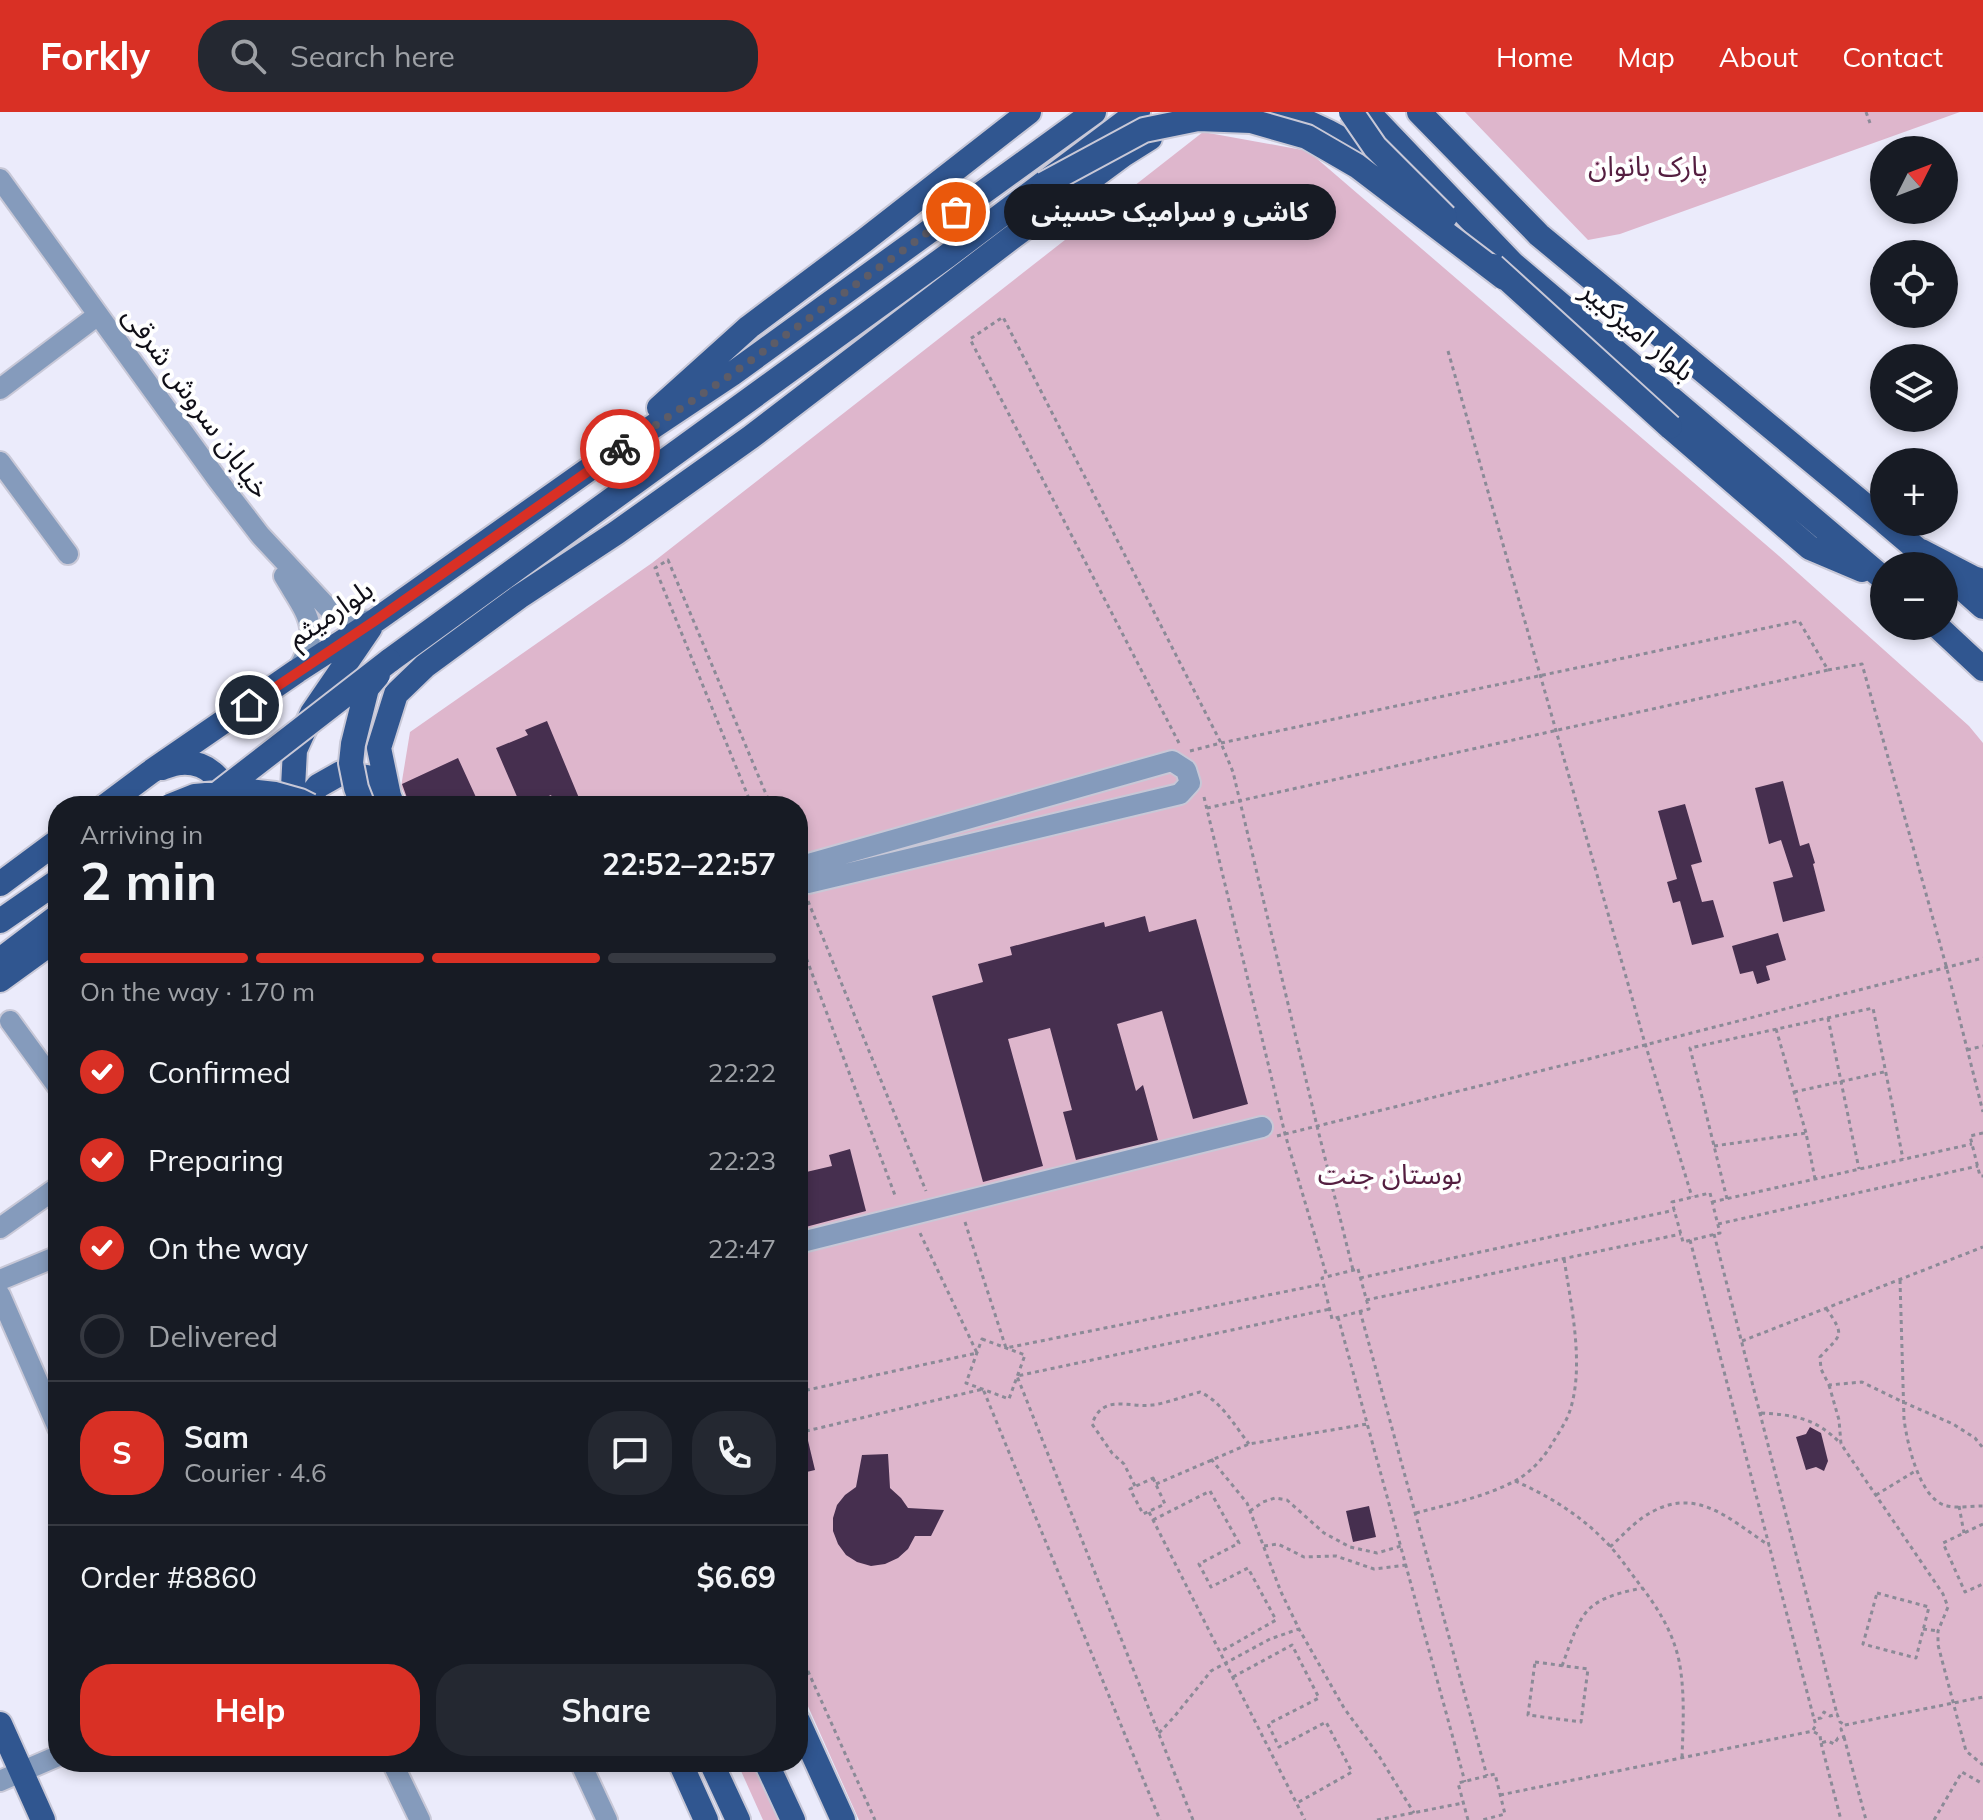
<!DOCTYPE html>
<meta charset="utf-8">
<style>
:root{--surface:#171b24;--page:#242831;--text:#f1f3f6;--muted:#9ea1a6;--line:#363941;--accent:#d93025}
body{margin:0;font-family:Mulish,"Noto Sans Arabic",sans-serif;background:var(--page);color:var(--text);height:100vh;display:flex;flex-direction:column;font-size:30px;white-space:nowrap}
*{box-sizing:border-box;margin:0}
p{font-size:26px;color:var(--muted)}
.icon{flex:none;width:44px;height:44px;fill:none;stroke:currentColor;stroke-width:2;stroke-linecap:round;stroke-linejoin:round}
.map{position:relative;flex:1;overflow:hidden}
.panel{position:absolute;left:48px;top:684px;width:760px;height:976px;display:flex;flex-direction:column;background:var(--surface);border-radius:32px;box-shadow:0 4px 12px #0003}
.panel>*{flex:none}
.needle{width:52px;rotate:48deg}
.fabs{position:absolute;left:1870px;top:24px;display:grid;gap:16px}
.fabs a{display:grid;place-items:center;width:88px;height:88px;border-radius:50%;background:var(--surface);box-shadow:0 4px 12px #0003;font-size:40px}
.pin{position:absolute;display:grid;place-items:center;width:68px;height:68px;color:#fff;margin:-34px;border:4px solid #fff;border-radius:50%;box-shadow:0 2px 8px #0007}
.courier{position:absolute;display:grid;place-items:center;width:80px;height:80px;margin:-40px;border:6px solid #d93025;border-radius:50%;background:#fff;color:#222;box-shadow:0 2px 10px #0007}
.bubble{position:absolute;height:56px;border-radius:28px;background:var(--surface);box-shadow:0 4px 12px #0003;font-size:26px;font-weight:700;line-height:56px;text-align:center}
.head em{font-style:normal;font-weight:700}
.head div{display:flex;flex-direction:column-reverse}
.head{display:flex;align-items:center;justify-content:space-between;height:136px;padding:0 32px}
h1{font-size:52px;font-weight:700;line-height:60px}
.bar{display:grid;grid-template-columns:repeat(4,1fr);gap:12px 8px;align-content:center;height:96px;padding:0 32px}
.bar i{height:10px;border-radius:6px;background:var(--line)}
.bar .on{background:var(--accent)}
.bar p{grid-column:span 4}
.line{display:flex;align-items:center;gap:20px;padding:0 32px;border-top:2px solid var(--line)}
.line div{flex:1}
.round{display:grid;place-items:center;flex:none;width:84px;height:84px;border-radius:32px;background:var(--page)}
ol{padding:0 32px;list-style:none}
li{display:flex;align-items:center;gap:24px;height:88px}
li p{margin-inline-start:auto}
li .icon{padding:8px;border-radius:50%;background:var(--accent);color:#fff;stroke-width:4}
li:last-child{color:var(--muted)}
li i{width:44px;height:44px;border:4px solid var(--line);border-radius:50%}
.action{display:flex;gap:16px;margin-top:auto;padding:16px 32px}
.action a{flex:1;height:92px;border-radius:32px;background:var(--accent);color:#fff;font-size:32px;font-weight:700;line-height:92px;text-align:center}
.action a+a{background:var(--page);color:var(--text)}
header{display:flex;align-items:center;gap:48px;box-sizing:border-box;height:112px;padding:0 40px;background:var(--accent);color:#fff}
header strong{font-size:38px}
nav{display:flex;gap:44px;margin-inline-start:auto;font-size:28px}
.search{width:560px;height:72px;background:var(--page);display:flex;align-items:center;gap:20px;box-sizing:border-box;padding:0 28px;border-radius:32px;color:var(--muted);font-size:30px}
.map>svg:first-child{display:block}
.green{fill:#deb6cc}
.building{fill:#462f4f}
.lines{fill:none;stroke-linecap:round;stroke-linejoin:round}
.minor-casing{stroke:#c8c8d7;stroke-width:24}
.major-casing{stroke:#c8c8d7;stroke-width:28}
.path{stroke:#8b8a97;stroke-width:3;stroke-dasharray:4 4;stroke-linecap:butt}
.minor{stroke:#859bbc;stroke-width:20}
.major{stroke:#305690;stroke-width:24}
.major-bridge-casing{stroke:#c8c8d7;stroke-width:28;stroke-linecap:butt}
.major-bridge{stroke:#305690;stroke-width:24}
.done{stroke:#5d5c67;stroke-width:8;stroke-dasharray:0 14.4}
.route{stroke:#d93025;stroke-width:10}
.labels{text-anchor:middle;stroke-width:8;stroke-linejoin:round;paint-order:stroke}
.park-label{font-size:28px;fill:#541e40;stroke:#fff}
.street-label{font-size:28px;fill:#100f18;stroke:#fff}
</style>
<header>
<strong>Forkly</strong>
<div class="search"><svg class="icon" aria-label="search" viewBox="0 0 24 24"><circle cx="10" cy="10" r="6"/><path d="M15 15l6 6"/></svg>Search here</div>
<nav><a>Home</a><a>Map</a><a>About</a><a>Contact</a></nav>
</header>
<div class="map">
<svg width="1983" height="1708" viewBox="0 0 1983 1708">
<rect width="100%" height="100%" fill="#ebebfb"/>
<path class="green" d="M1465 0H1960L1620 122 1588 128Z
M1203 20 1308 39 1779 444 1969 614 1983 631V1708H859L798 1572V694H410L401 675 410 620 652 451Z
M737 1650H752L779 1708H763Z"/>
<path class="building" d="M547 609 579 686 556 694 551 683 526 694H521L496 636 528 623 525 618Z
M458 646 480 694H410L402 672Z
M1783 669 1800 734 1809 731 1815 751 1813 752 1825 799 1783 810 1773 770 1793 765 1781 728 1769 732 1755 676Z
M1685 692 1702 750 1691 753 1702 790 1713 788 1724 825 1692 833 1680 789 1673 791 1667 770 1677 767 1658 699Z
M1145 804 1149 820 1196 807 1248 992 1193 1007 1162 899 1117 912 1136 979 1143 973 1158 1028 1076 1048 1063 1000 1072 998 1050 916 1008 927 1043 1054 983 1070 932 884 983 870 978 852 1012 843 1010 835 1104 810 1105 815Z
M1778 821 1786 848 1766 854 1770 868 1757 872 1753 859 1740 862 1732 834Z
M850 1037 866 1099 798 1117V1110L808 1090 802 1061 832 1054 829 1043Z
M804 1312 815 1358 798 1362V1313Z
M1810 1315 1821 1321 1828 1349 1824 1359 1816 1355 1806 1358 1796 1325 1806 1322Z
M888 1342 890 1376 901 1386 908 1396 944 1398 931 1424H915L908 1437 898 1446 885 1452 871 1454 857 1450 846 1443 838 1432 833 1419V1406L837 1393 845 1383 856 1375 862 1343Z
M1369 1394 1376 1425 1353 1430 1346 1399Z"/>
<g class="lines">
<defs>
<path id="minor" d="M0 67 217 367 260 423 328 496 346 506 361 509 376 508
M0 277 98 203
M0 350 68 442
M284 464C307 503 323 516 297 559
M801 754 1172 649 1186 658 1190 671 1180 682 808 771
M10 909 58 975
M0 1116 58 1075
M798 1131 1262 1015
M0 1168 58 1144
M0 1183 58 1316
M392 1650 420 1708
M580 1650 607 1708
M0 1669 58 1644"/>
<path id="major" d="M1279 0C1319 12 1356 33 1389 57
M1368 0 1513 152 1884 467
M1419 0 1539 123 1884 409
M659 296 749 215 865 128 1029 0
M1670 315 1810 436 1862 458
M1885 410 1932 450
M1921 439 1973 466 1983 469
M1946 462 1983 495
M1937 514 1983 557
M389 549 947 144 1138 0
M162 656C168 654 175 651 181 651 207 649 228 669 229 694
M105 694 152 659 297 559 376 508 588 358 732 262 1094 0
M292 694 295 638 312 601 370 516
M303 694 318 674 341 661 367 665 389 684
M393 694 389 684 379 636 396 582 425 554 519 485 616 421 751 325 1010 127 1123 43 1150 26
M0 772 58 729
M0 809 58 769
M0 848 58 804
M0 868 58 826
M798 1609 843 1708
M0 1612 43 1708
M680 1650 706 1708
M711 1650 738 1708
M766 1650 793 1708"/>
</defs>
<use href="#minor" class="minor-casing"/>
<use href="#major" class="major-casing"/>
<path class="path" d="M1866 0 1870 11
M1448 239 1644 928 1692 1085
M1828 558 1862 552 1947 857 1983 1000
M1179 631 970 227 1003 205 1221 631 1233 660 1317 1014 1353 1158
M1190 639 1221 631 1799 509 1828 558 1207 696
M1204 685 1285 1022 1327 1165
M752 694 655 456 668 448 771 694
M808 789 926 1079
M798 824 896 1086
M1828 906 1859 1057
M1776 917 1806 1021
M1967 938 1983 934
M1794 980 1884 960
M1983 1021 1970 1024 1980 1064H1983
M1277 1024 1645 933 1983 846
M1714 1034 1806 1021 1815 1067
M1710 1081 1720 1121 1683 1130 1672 1090Z
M1727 1087 1690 936 1873 896 1903 1047
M1712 1090 1972 1032
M965 1110 1006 1236 1323 1172
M1718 1112 1978 1054
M1714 1122 1837 1602
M1690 1128 1814 1607
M1358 1157 1369 1197 1332 1207 1322 1166Z
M1360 1166 1675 1098
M1900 1168 1904 1307C1907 1331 1919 1384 1944 1393 1955 1397 1971 1394 1983 1394
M1366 1188 1681 1122
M1826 1196C1846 1225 1841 1222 1820 1245L1821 1257 1829 1273 1862 1270 1903 1290 1953 1312 1975 1326 1983 1336
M1360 1199 1487 1664
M1338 1205 1465 1670
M982 1227 1025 1243 1009 1287 966 1271Z
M1742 1229 1983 1135
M1829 1273 1839 1308 1841 1332 1943 1482 1948 1495 1938 1519V1533L1966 1639 1983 1653
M798 1280 977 1241 920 1121
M1761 1301C1795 1303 1816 1306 1841 1332
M798 1321 983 1277 1160 1708
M1211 1347 1247 1391 1281 1480 1299 1517 1344 1596 1379 1644 1414 1701
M1153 1366 1165 1392 1143 1402 1130 1377Z
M1515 1369C1547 1383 1577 1401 1602 1426 1616 1439 1628 1457 1640 1473 1659 1497 1675 1524 1680 1554 1685 1585 1683 1615 1682 1646
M1156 1372 1249 1332 1367 1312
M1135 1374 1124 1352 1112 1341 1092 1312C1103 1281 1128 1296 1152 1293 1168 1291 1184 1284 1200 1280 1221 1289 1235 1314 1249 1332
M1876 1383 1917 1358
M1959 1394 1964 1421
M1250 1399 1263 1390 1275 1386 1287 1388 1324 1421 1350 1435 1377 1441 1401 1434
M1149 1400 1305 1708
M1416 1401C1449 1392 1485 1385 1515 1369 1531 1360 1544 1346 1553 1330 1558 1322 1564 1313 1568 1304 1586 1258 1571 1194 1564 1146
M1153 1408 1210 1379 1239 1431 1199 1452 1211 1475 1248 1456 1276 1508 1220 1540
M1983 1412 1943 1431 1965 1480 1983 1472
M1264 1434 1278 1432 1304 1445 1336 1444 1374 1457 1406 1453
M1610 1435C1621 1425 1631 1414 1642 1406 1694 1370 1727 1406 1770 1434
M1877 1481 1929 1495 1916 1546 1863 1532Z
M1923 1517 1938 1519
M798 1537 875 1708
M1535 1550 1588 1557 1581 1610 1528 1603Z
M1562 1554C1582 1499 1583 1488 1642 1476
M1233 1565 1292 1533 1319 1586 1268 1612 1279 1635 1326 1610 1352 1660 1297 1691
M1845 1613 1983 1585
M1813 1618 1816 1613 1814 1607 1821 1606 1824 1600 1830 1604 1837 1602 1840 1610 1845 1613
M1814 1620 1820 1623 1821 1631 1828 1629 1834 1632 1838 1626 1844 1625 1841 1617 1845 1613
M1159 1621 1174 1605 1211 1559 1270 1527 1299 1517
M1844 1625 1866 1708
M1821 1631 1841 1708
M1500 1683 1813 1619
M1193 1708 1017 1264 1330 1197
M1377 1708 1463 1691
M1468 1708 1458 1671 1495 1662 1505 1702 1482 1708
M1934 1708 1962 1660 1983 1672"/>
<use href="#minor" class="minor"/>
<use href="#major" class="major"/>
<defs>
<path id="major-bridge" d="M1351 0 1375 35 1445 105
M1044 72 1144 18 1198 7 1251 9 1307 25 1357 54 1504 166
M1493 154 1670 315
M170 694 195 684 250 679 275 682 300 689 310 694
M202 694 389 549
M363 694 356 676 351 651 353 632 367 576 378 563"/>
</defs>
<use href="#major-bridge" class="major-bridge-casing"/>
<use href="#major-bridge" class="major-bridge"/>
</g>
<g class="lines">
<path class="done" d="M620 337 732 262 956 100"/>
<path class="route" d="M249 593 376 508 620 337"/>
</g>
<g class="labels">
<g class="park-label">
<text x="1648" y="64">پارک بانوان</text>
<text x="1390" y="1072">بوستان جنت</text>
</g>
<g class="street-label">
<text transform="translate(1638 219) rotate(40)" y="10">بلوار امیرکبیر</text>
<text transform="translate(197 290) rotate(54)" y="10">خیابان سروش شرقی</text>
<text transform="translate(330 501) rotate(-34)" y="10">بلوارمیثم</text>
</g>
</g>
</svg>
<div class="fabs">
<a><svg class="needle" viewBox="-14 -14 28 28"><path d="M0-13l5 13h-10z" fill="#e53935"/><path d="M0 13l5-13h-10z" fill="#9ea1a6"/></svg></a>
<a><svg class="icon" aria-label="locate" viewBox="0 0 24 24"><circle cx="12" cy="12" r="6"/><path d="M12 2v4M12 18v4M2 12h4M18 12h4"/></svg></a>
<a><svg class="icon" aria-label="layers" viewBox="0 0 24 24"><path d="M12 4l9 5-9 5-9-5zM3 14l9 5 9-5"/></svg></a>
<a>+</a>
<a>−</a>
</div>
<div class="pin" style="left:956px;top:100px;background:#ea580c"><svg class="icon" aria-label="bag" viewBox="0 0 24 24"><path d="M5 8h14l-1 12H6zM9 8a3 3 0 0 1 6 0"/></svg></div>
<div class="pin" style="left:249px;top:593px;background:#1f2937"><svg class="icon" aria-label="home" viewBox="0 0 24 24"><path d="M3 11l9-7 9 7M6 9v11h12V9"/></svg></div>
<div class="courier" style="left:620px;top:337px"><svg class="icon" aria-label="bike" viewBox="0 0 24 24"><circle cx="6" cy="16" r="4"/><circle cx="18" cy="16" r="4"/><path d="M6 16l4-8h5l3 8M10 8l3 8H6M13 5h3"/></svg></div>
<div class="bubble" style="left:1004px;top:72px;width:332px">کاشی و سرامیک حسینی</div>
<section class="panel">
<div class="head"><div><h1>2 min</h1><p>Arriving in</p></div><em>22:52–22:57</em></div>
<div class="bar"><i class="on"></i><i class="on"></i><i class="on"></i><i></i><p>On the way · 170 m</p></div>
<ol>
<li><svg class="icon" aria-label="check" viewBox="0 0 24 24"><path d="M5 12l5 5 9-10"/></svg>Confirmed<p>22:22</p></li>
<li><svg class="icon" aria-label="check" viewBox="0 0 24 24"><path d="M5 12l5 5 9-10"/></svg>Preparing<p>22:23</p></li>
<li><svg class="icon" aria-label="check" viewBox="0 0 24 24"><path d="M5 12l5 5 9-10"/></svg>On the way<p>22:47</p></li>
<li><i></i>Delivered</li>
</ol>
<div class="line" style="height:144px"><b class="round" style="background:var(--accent);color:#fff">S</b><div><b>Sam</b><p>Courier · 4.6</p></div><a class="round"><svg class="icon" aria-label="chat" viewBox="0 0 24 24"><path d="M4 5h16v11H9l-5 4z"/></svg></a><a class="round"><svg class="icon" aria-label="phone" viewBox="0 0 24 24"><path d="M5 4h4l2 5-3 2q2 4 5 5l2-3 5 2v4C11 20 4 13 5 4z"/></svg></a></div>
<div class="line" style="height:104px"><div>Order #8860</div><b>$6.69</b></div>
<div class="action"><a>Help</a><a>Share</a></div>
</section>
</div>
